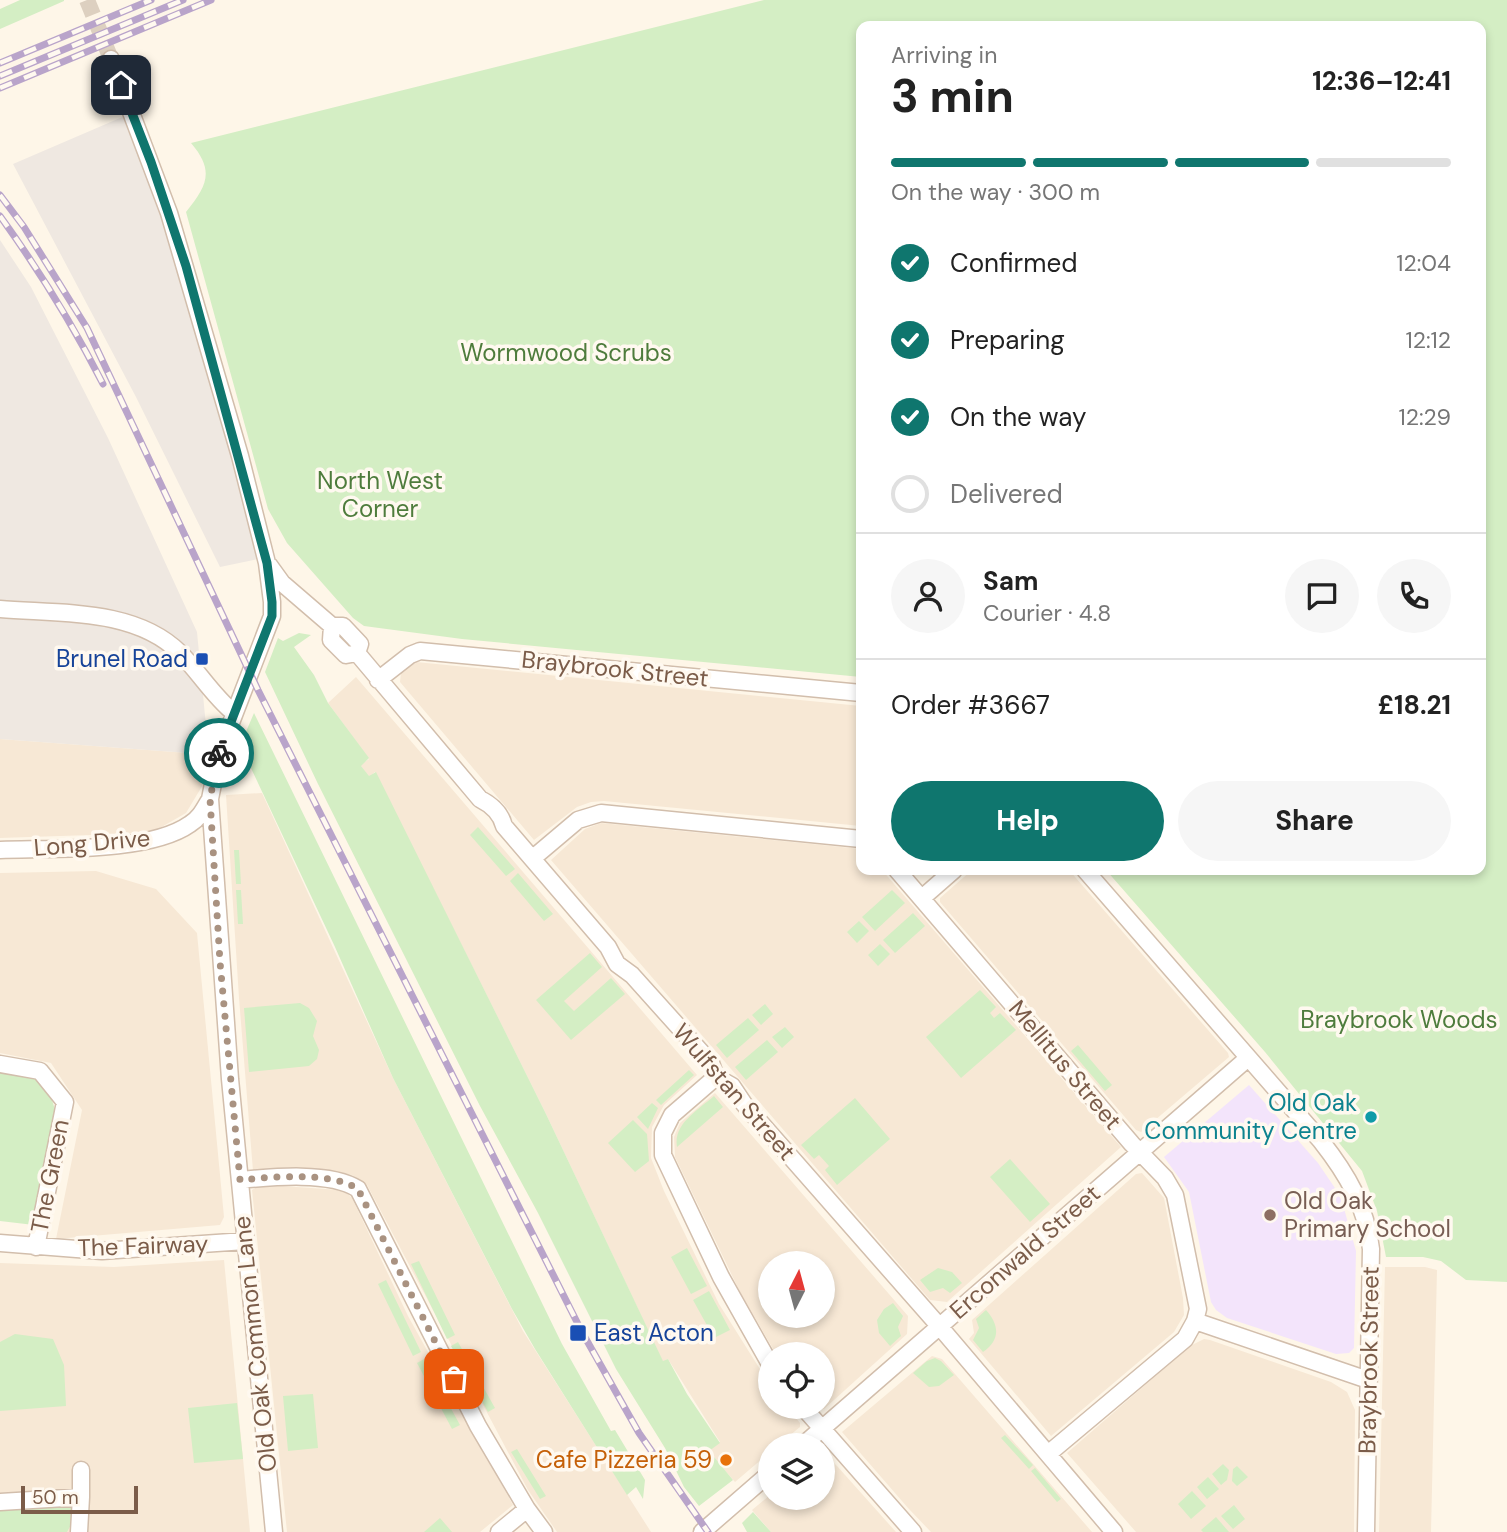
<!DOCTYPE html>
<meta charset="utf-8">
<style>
:root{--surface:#fff;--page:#f6f6f6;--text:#222;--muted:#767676;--line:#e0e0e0;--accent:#0f766e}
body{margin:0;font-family:"DM Sans",sans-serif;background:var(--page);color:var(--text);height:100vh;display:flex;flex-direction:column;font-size:26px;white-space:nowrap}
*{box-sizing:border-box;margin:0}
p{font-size:23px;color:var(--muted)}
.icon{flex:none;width:38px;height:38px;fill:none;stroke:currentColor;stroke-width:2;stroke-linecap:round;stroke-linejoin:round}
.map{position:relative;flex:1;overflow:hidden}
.sheet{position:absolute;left:856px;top:21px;width:630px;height:854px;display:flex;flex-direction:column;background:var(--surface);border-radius:14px;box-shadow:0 4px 10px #0003}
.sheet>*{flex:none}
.needle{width:46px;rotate:6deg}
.fabs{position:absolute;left:758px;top:1251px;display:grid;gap:14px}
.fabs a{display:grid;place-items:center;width:77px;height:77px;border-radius:50%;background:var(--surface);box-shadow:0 4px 10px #0003;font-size:35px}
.scale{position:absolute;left:21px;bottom:18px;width:117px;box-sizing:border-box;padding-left:7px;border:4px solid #7b5c49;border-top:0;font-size:19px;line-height:24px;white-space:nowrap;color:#7b5c49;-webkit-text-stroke:5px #fff9f0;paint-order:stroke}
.pin{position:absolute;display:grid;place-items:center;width:60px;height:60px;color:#fff;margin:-30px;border-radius:14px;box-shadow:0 4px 10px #0006}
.courier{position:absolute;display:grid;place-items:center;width:70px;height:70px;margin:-35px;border:5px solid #0f766e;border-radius:50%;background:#fff;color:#222;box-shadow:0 2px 9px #0007}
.summary em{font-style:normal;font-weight:700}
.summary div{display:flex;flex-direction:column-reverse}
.summary{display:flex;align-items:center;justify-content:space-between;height:119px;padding:0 35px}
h1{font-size:46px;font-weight:700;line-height:52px}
.bar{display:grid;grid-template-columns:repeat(4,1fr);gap:10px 7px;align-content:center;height:84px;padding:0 35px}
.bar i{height:9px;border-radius:5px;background:var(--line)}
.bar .active{background:var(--accent)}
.bar p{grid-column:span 4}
.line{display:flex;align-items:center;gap:18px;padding:0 35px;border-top:2px solid var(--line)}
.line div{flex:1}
.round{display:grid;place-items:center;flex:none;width:74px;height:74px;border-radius:37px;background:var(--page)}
ol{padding:0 35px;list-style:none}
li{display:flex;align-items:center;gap:21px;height:77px}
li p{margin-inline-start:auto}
li .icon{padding:7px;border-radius:50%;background:var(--accent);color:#fff;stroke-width:4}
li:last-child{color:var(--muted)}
li i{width:38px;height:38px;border:4px solid var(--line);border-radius:50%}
.button{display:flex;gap:14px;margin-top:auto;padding:14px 35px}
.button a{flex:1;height:80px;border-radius:42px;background:var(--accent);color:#fff;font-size:28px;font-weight:700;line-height:80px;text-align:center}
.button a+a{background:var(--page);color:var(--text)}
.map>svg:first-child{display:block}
.residential{fill:#f7e8d5;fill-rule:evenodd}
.industrial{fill:#efe8e1}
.education{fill:#f3e4fb}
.green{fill:#d4eec4}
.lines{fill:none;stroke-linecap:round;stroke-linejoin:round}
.minor-tunnel{stroke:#ddd0c0;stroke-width:16;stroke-dasharray:16 8;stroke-linecap:butt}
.minor-casing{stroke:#d2beac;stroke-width:19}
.minor{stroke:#fff;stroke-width:16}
.rail-casing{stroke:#b9a4ca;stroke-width:7}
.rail{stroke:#fff9f0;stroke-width:4.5;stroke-dasharray:13;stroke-linecap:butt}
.done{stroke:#a99281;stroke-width:7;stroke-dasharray:0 12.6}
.route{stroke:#0f766e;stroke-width:9}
.transit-dot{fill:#1a4fb4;stroke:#fff9f0;stroke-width:2.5}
.culture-dot{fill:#0f9aa8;stroke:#fff9f0;stroke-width:2.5}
.education-dot{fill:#8d6e63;stroke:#fff9f0;stroke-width:2.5}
.food-dot{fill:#e8710a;stroke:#fff9f0;stroke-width:2.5}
.labels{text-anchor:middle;stroke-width:7;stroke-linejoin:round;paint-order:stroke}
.park-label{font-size:24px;fill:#4e7c3c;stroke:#fff9f0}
.transit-label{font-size:24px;fill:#164399;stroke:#fff9f0;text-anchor:end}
.street-label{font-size:24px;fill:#7b5c49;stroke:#fff9f0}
.culture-label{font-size:24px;fill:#0d838f;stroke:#fff9f0;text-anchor:end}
.education-label{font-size:24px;fill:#785e54;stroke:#fff9f0;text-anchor:start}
.food-label{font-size:24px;fill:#c56008;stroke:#fff9f0;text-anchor:end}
</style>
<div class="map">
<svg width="1507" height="1532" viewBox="0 0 1507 1532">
<rect width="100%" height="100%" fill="#fef6e8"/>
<path class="residential" d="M416 662 861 706V826L604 801 591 802 577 807 534 840 400 682 401 673Z
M356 677 697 1075 664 1105 652 1127 651 1158 664 1191 719 1304 770 1385V1407H787L800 1423V1427L778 1445 770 1446V1452L735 1482 708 1451 720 1442 668 1359 663 1362 546 1114 375 772 369 777 360 765 369 759 328 703Z
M0 739 188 753 207 778 186 813 151 833 0 838Z
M262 793 393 1078 523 1331 651 1532H557L528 1490 367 1185 352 1175 344 1173 289 1168 253 1171 239 998 226 795Z
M601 823 861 849V870H882L1121 1147 947 1302 930 1300 551 860 585 829Z
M972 870H1069L1228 1053 1229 1057 1141 1132 1136 1130 940 902V898Z
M96 871 156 889 197 933 224 1217 220 1225 56 1239 82 1110 51 1063 0 1053V873Z
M715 1093 908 1316 907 1334 824 1409 818 1407H822V1354H776L740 1292 675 1157 674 1137 680 1123ZM770 1264H822V1316H770Z
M1142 1173 1164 1198 1183 1298 1184 1315 1174 1332 1051 1436 969 1339 974 1333 972 1320 1136 1174Z
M282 1186 340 1190 345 1191 352 1198 408 1316 513 1505 480 1532H287L252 1190 257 1187Z
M224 1260 250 1532H0V1263L114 1267Z
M1385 1267H1425L1437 1270 1431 1532H1379Z
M1204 1339 1210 1340 1331 1382 1347 1392 1355 1410 1354 1532H1136L1067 1453 1190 1346Z
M932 1356 942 1359 1092 1532H931L908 1508 842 1432Z
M823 1452 837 1466 896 1532H771L752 1510 770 1495V1498H822Z"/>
<path class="industrial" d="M127 115 182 268 230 440 258 559 220 567 136 397 13 164Z
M0 240 31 287 108 438 197 632 208 747 188 753 0 739Z"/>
<path class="education" d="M1249 1085 1318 1163 1337 1191 1343 1205 1356 1251 1354 1348 1349 1353 1336 1354 1227 1318 1216 1310 1211 1302 1189 1192 1164 1157Z"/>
<path class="green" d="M20 0H64V1L0 29V9Z
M764 0H1507V1282L1466 1280 1441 1261 1423 1257H1386L1377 1211 1362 1171 1265 1052 1106 870H1480V26H861V677L462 639 364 626 353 618 287 543 268 509 186 212C207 186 215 171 191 143Z
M299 633 311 635 294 647 314 675 328 703 369 758 361 766 369 776 376 772 546 1114 663 1361 668 1359 687 1394 720 1443 709 1451 733 1480 699 1506 684 1487 665 1448 616 1369 538 1213 480 1106 318 784 265 672 278 638 283 641Z
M254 713 562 1344 611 1431 615 1430 645 1480 643 1499 636 1487 627 1495 535 1349 512 1309 393 1078 335 947 250 766 251 749 245 734Z
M478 827 515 869 506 876 470 835Z
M234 850H239L241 884H236Z
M518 873 553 914 544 921 510 881Z
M236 890H241L243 924H238Z
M892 890 905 903 875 931 862 917Z
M913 913 925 926 895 953 883 940Z
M859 921 869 931 857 943 847 932Z
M880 944 890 954 878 966 868 955Z
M590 953 602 967 564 1001 574 1011 611 978 625 994 571 1040 536 1000Z
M980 990 996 1007 990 1013 994 1018 1000 1013 1016 1030 961 1078 926 1037Z
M300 1003 309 1008 317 1021 313 1036 319 1050 317 1059 309 1066 249 1072 244 1008Z
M765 1004 773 1014 761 1025 752 1015Z
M748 1018 759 1030 727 1058 716 1045Z
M785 1027 794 1037 782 1048 772 1037Z
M767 1040 778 1052 746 1080 735 1067Z
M1078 1045 1112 1085 1105 1091 1071 1051Z
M0 1069 36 1075 48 1086 55 1110 34 1225 0 1221Z
M689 1070 694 1075 661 1105 656 1100Z
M714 1096 723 1107 677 1147C673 1124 698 1110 714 1096Z
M855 1098 890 1139 837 1185 825 1170 829 1166 819 1155 814 1159 801 1145Z
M652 1103 658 1108 648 1129 637 1117Z
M633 1120 647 1134 649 1161 635 1172 608 1143Z
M1010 1159 1050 1204 1030 1222 990 1177Z
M687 1248 707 1286 691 1294 671 1257Z
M419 1261 455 1335 447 1339 411 1264Z
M938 1268 952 1272 962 1283 950 1293 943 1288 930 1292 920 1280Z
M386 1280 421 1352 413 1356 378 1284Z
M709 1291 730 1330 714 1338 693 1300Z
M893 1303 903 1316 898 1327 901 1336 890 1346 879 1333 877 1320 884 1309Z
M986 1310C1000 1326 1000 1340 983 1352L973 1340 979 1328 976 1319Z
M15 1334 53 1339 64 1365 66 1406 0 1411V1342Z
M458 1342 495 1408 488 1412 451 1346Z
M935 1358 941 1361 954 1375 939 1386 929 1387 913 1373 927 1361Z
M424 1359 460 1425 452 1429 417 1363Z
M313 1394 318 1448 288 1451 283 1396Z
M237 1403 243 1459 194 1463 188 1408Z
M1005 1435 1033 1465 1029 1469 1001 1438Z
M517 1449 546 1496 540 1499 511 1452Z
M1223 1464 1229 1470 1227 1480 1221 1485 1212 1474Z
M1237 1466 1248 1477 1237 1486 1232 1481 1233 1469Z
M1035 1468 1061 1499 1057 1502 1031 1471Z
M1208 1477 1219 1489 1207 1499 1197 1487Z
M1192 1491 1206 1506 1191 1519 1178 1504Z
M73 1505 72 1523 67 1532H0V1507Z
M1234 1505 1245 1519 1233 1529 1221 1516Z
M753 1512 771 1532H747L742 1523Z
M1216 1517 1229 1532H1203L1201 1530Z
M440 1518 452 1532H424Z"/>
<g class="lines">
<path class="minor-tunnel" d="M87 0 111 59"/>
<defs>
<path id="minor" d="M111 59 169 213 240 456 267 563 272 602V616L219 754 210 799 230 1079 274 1532
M269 565 282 583 332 626H343L360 644 357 653
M0 609C59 614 135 608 180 653 199 672 213 696 234 713
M332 626 331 640 346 655 357 653
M357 653 480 799C492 805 501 814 504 826L608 947 617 964 632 975 711 1063 716 1077 732 1086 744 1104 940 1327 1114 1532
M378 680 410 655 420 651 861 693
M0 850C51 848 149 853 190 824 200 818 204 809 210 799
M533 858 578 820 601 813 861 839
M897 870 1132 1144 1165 1178 1175 1195 1198 1309 1195 1321
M1085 870 1321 1141C1347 1174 1366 1206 1371 1249L1366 1532
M922 898 954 870
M0 1064 40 1071 65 1102 36 1247
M716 1077 672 1115 663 1133V1155L721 1277 770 1364
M240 1180C271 1177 331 1171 358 1189L478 1426 527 1509 544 1532
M0 1243 102 1251 245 1241
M803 1407 913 1532
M802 1446 1248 1058
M1048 1454 1185 1339 1195 1321 1368 1380
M81 1470V1497
M0 1502 81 1497 79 1532
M499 1532 527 1509
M702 1532 770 1473"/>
</defs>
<use href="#minor" class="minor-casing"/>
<use href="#minor" class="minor"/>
<defs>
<path id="rail" d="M0 63 151 0
M0 76 183 0
M0 88 211 0
M0 195 24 227 87 328 258 690 582 1332 639 1433 708 1532
M0 216C39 270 73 325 103 384"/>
</defs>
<use href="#rail" class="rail-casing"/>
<use href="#rail" class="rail"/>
</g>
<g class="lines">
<path class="done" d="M219 753 210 799 220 962 240 1180C272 1177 330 1171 358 1189L454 1379"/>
<path class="route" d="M121 85 151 162 186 266 267 563 272 602V616L219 753"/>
</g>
<g class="transit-dot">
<rect x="195" y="652" width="14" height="14" rx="3.5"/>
<rect x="569" y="1324" width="18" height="18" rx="3.5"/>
</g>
<circle class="culture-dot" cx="1371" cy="1117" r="7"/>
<circle class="education-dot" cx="1270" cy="1215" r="7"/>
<circle class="food-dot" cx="726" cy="1460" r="7"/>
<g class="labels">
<g class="park-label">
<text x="566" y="361">Wormwood Scrubs</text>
<text x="380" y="489">North West<tspan x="380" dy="28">Corner</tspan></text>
<text x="1399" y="1028">Braybrook Woods</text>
</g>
<g class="transit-label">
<text x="188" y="667">Brunel Road</text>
<text x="594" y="1341" text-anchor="start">East Acton</text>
</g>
<g class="street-label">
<text transform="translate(615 669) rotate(6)" y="8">Braybrook Street</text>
<text transform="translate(92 843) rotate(-5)" y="8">Long Drive</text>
<text transform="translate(1065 1065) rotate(50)" y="8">Mellitus Street</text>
<text transform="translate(734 1092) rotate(49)" y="8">Wulfstan Street</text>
<text transform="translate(50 1176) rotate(-79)" y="8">The Green</text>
<text transform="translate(143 1246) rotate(-2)" y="8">The Fairway</text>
<text transform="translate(1025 1252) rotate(-41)" y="8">Erconwald Street</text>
<text transform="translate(255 1344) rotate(-96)" y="8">Old Oak Common Lane</text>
<text transform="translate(1369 1360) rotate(-89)" y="8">Braybrook Street</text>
</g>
<g class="culture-label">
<text x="1357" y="1111">Old Oak<tspan x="1357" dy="28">Community Centre</tspan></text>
</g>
<g class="education-label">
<text x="1284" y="1209">Old Oak<tspan x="1284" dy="28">Primary School</tspan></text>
</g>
<g class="food-label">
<text x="712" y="1468">Cafe Pizzeria 59</text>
</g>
</g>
</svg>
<div class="fabs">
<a><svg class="needle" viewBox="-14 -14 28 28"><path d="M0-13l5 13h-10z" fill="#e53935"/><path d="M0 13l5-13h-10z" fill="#767676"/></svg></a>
<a><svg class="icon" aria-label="locate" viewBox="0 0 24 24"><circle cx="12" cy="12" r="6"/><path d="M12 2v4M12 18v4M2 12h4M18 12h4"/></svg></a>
<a><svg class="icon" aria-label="layers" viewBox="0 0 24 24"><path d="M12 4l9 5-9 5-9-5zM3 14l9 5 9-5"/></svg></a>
</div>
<div class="scale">50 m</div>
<div class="pin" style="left:454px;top:1379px;background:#ea580c"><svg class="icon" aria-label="bag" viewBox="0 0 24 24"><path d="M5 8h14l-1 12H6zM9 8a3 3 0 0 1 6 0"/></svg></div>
<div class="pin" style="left:121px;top:85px;background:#1f2937"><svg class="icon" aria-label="home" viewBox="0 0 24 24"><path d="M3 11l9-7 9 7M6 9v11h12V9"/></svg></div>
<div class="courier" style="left:219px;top:753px"><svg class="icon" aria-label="bike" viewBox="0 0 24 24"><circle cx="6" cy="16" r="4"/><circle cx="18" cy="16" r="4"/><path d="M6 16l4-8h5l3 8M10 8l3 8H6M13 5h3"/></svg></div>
<section class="sheet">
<div class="summary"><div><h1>3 min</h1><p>Arriving in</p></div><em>12:36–12:41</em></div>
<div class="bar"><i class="active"></i><i class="active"></i><i class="active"></i><i></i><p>On the way · 300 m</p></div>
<ol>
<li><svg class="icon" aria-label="check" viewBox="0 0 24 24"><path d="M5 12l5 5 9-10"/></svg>Confirmed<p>12:04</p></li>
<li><svg class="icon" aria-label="check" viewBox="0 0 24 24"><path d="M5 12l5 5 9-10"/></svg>Preparing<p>12:12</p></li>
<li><svg class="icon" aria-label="check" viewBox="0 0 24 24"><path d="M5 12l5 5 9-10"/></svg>On the way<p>12:29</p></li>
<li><i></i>Delivered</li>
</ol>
<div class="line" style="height:126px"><a class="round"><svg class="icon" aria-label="person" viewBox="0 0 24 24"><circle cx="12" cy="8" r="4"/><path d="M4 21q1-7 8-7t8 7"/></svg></a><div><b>Sam</b><p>Courier · 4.8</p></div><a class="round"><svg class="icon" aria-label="chat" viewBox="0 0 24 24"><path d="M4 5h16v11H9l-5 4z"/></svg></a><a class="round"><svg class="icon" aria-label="phone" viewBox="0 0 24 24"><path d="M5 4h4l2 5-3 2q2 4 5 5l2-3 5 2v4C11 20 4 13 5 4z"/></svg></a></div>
<div class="line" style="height:91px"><div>Order #3667</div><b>£18.21</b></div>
<div class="button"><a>Help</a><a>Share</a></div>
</section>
</div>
